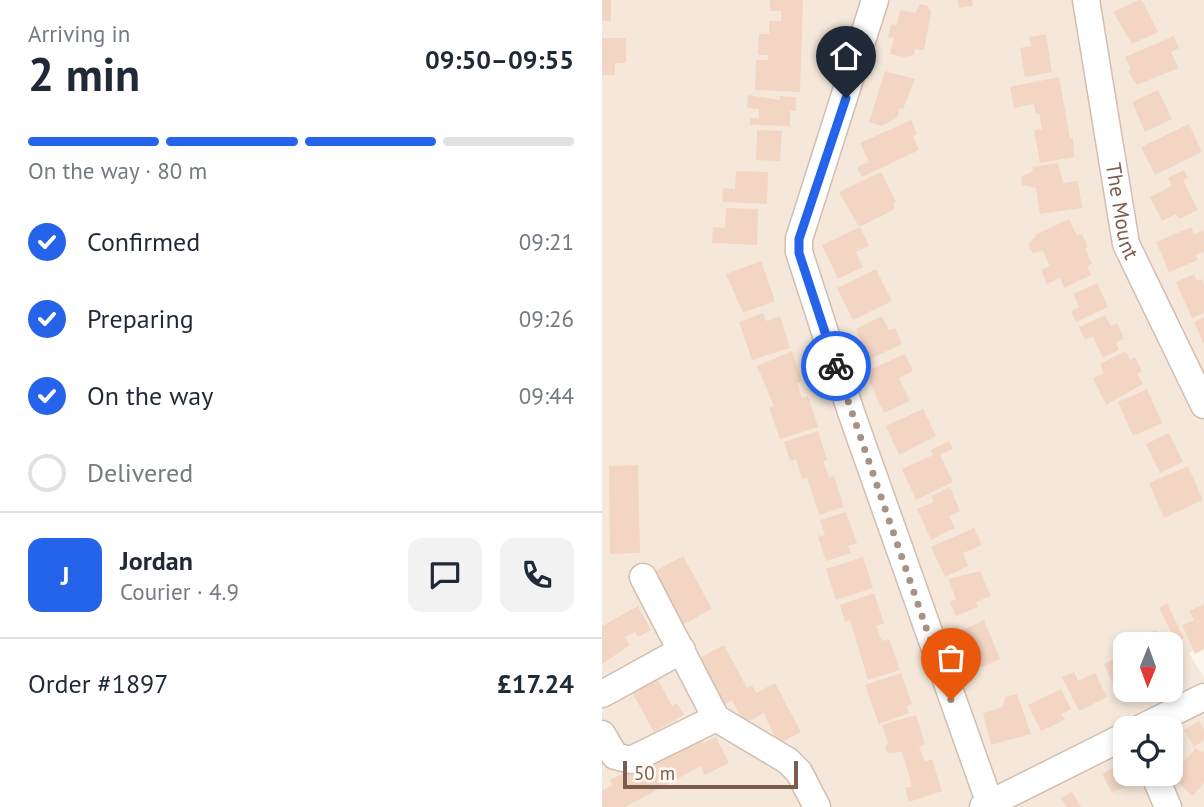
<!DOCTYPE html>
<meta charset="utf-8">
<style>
:root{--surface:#fff;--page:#f2f2f3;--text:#1f2937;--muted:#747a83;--line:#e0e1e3;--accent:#2563eb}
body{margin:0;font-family:"PT Sans",sans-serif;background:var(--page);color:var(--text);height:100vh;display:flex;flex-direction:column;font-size:26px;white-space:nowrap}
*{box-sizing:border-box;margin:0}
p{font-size:23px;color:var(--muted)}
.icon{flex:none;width:38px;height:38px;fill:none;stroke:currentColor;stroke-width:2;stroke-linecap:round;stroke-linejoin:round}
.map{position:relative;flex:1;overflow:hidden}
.details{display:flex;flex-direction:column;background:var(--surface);width:602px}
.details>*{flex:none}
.needle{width:46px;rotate:181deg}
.tools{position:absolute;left:511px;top:632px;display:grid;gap:14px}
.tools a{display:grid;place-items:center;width:70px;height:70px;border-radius:14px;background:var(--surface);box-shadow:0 4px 10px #0003;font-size:35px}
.scale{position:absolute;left:21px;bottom:18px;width:175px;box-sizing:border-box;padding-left:7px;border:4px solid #7a5c4d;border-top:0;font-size:19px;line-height:24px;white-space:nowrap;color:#7a5c4d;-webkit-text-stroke:5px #fffaf3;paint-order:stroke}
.pin{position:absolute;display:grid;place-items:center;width:60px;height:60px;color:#fff;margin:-72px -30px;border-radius:50% 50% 50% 0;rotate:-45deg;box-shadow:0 0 7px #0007}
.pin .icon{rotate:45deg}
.courier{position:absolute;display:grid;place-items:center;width:70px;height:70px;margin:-35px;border:5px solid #2563eb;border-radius:50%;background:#fff;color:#222;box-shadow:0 2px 9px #0007}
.overview em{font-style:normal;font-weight:600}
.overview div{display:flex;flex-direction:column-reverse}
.overview{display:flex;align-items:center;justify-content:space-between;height:119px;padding:0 28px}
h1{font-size:46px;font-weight:600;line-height:52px}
.bar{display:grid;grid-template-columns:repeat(4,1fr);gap:10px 7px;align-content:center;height:84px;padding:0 28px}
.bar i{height:9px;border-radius:5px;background:var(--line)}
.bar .on{background:var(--accent)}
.bar p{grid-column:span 4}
.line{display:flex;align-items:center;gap:18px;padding:0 28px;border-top:2px solid var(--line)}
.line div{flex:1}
.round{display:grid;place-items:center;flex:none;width:74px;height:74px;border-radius:14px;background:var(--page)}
ol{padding:0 28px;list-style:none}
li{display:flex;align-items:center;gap:21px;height:77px}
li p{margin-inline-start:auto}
li .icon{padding:7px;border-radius:50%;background:var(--accent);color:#fff;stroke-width:4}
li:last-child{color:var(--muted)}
li i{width:38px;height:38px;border:4px solid var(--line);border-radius:50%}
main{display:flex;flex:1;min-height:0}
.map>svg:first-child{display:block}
.residential{fill:#f5e8da;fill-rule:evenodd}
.building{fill:#f3d5c3}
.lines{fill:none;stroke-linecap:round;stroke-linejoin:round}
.minor-casing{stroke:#d1beb0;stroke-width:29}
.minor{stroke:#fff;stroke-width:26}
.done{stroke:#a89285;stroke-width:7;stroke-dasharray:0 12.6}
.route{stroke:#2563eb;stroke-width:9}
.labels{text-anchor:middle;stroke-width:7;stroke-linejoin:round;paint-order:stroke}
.street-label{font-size:21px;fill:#7a5c4d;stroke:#fffaf3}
</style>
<main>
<section class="details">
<div class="overview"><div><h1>2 min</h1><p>Arriving in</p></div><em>09:50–09:55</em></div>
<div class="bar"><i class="on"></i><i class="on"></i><i class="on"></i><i></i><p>On the way · 80 m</p></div>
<ol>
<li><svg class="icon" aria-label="check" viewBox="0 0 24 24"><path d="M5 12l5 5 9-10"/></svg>Confirmed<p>09:21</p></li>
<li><svg class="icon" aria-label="check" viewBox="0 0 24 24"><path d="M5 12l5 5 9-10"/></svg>Preparing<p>09:26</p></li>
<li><svg class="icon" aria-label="check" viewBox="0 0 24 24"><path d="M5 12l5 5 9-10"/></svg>On the way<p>09:44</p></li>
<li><i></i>Delivered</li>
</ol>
<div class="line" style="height:126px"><b class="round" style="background:var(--accent);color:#fff">J</b><div><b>Jordan</b><p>Courier · 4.9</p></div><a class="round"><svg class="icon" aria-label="chat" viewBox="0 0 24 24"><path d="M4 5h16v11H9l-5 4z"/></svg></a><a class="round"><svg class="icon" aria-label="phone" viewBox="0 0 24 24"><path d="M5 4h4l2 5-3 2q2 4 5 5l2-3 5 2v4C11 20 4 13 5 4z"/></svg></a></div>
<div class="line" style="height:91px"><div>Order #1897</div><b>£17.24</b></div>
</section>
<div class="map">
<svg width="602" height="807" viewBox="0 0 602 807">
<rect width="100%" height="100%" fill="#fdf6ec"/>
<path class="residential" d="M0 0H602V644L587 653 602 678V807H0ZM523 644H569V690H523ZM523 728H569V774H523Z"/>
<path class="building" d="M0 0H9V21H0Z
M168 0H201L198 92 153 90 154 60H166V55H156L157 34H167V21H179V11H168Z
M356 0H370L371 6 357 8Z
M537 0H540L556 32 530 44 511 12Z
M318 4 326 6 329 12 322 50 313 49 312 55 302 57 288 54 292 38 286 37 289 24 295 25 298 10 313 13Z
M444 34 450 72 423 77 418 48 429 46 427 37Z
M572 36 577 48 569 52 576 68 535 85 526 71 529 70 523 57Z
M0 38H24V63H13V75H0Z
M283 71 313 79 301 109 298 108 295 118 279 126 267 122Z
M457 77 468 138H471L472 157 438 163 432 130 440 129 437 113 434 114 432 104 412 108 408 87Z
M556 90 570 119 543 132 530 102Z
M146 95 178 100V96L194 97V111H188V126L148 125V118H157V109L145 108Z
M309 120 315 134 311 136 317 150 260 177 255 167 267 162 258 143Z
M587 124 600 152 553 175 539 147Z
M155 130 180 131 178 161 154 160Z
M456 163 461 183 476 181 480 208 438 214 434 188 420 185 419 177 431 171 430 167Z
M582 170 586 178 581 180 596 210 577 219 574 214 560 221 548 197 570 186 566 178Z
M134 171 166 172 165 204 120 202 121 188 133 189Z
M279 172 294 202 291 204 293 209 257 227 237 192Z
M124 208 156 209 155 245 110 243 111 227 123 228Z
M467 219 475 236 480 234 486 247 483 248 490 264 485 266 489 275 462 288 458 278 445 284 439 270 448 266 441 251 431 253 426 245 435 234Z
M258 227 267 246 254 252 261 267 236 279 220 245Z
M589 227 592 234 602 230V252L594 255 596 260 567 272 554 242Z
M159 261 173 301 141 313 124 274Z
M274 269 290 301 251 320 235 288Z
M592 274 595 280 600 279 602 284V313L590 318 574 282Z
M495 283 506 307 474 322 469 311 477 307 471 294Z
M161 313 164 321 178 316 188 348 150 360 137 322Z
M503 315 509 326 515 323 522 338 514 343 517 350 501 358 491 337 483 340 477 327Z
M280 316 287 330 293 328 300 344 268 359 254 329Z
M602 317V344L592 322Z
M190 351 200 381 195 383 200 398 206 396 216 427 178 439 167 408 172 406 155 366Z
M524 351 528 360 533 357 540 371 535 374 541 384 504 405 491 378 502 373 498 364Z
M303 354 311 371 297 378 308 401 282 413 263 372Z
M545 389 560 423 531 436 516 402Z
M321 409 334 436 297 455 284 426Z
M216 431 225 460 221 461 225 471 227 477 232 476 242 507 217 515 205 477 200 479 194 459 188 461 182 442Z
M567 433 581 462 558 473 544 444Z
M347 441 351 449 338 455 351 482 314 500 300 469 331 455 329 450Z
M36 465 38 553 8 554 7 466Z
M586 466 601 500 562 518 547 483Z
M348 487 358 511 347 516 353 528 329 540 315 509 332 502 329 496Z
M244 512 255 543 246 546 249 553 224 561 216 537 223 535 218 520Z
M372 528 380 545 361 553 366 566 343 577 329 547Z
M81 556 110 609 78 626 70 610 73 609 50 573Z
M261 557 271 588 234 600 224 569Z
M378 571 389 596 374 602 376 607 354 616 348 602 354 599 346 579Z
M272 593 282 623 274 626 280 641 287 639 298 670 266 680 248 620 243 622 238 605Z
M565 603 582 638 573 642 582 660 569 666V644H539L537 638 554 630 559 640 570 634 557 608Z
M602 604V649L593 654 580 625 592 620 587 611Z
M36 606 49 630 36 637 33 632 23 637 28 645 0 664V626Z
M382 620 398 659 381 667 373 664 369 653 355 659 346 637Z
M122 645 145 688 150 685 154 693 173 683 199 732 176 744 162 713 142 724 130 700 120 706 92 661Z
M523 654V689L515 693 502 664Z
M53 666 59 678 56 680 70 706 75 703 82 715 52 732 24 681Z
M472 672 476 681 493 673 505 697 477 711 460 677Z
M299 673 310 704 305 706 307 713 277 724 263 685Z
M459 689 469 709 460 714 463 720 439 731 426 705Z
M415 694 429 734 389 745 381 713 401 707 403 697Z
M314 715 323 744 317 746 323 762 330 759 340 791 307 802 303 788 310 786 300 752 285 753 283 747 286 743 280 725Z
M597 721 602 729V740L592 747 582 730Z
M114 737 127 763 103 775 99 766 23 807H0V791L11 785 8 780 67 749 99 739 101 743Z
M594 748 600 753 602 751V783L591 796 569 776Z
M518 764 529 783 510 793 500 774Z
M470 792 479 807H465L459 798Z"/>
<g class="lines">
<defs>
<g id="minor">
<path d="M273 0 197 239V252L249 412 388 804"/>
<path id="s1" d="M484 0 524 244 602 405"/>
<path d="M41 577 114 718 186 761 197 772 215 807"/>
<path d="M0 694 80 650"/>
<path d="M539 728 602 697"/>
<path d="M0 734 13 756 29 760 114 718"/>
<path d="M552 774 566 807"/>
<path d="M381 807 523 736"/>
</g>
</defs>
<use href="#minor" class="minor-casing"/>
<use href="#minor" class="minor"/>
</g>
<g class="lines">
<path class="done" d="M234 366 349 700"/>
<path class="route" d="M234 366 197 253V239L244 98"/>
</g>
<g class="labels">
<g class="street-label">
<text dy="7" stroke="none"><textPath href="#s1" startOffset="214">The Mount</textPath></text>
</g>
</g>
</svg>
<div class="tools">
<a><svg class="needle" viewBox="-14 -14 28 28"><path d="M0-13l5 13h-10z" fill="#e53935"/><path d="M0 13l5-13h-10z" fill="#747a83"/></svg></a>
<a><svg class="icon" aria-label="locate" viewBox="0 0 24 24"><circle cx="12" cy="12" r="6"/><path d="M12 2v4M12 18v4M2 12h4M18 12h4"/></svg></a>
</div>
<div class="scale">50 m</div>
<div class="pin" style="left:349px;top:700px;background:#ea580c"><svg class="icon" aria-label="bag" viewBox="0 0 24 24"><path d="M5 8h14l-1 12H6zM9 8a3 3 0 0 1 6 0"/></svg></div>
<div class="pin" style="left:244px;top:98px;background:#1f2937"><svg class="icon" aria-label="home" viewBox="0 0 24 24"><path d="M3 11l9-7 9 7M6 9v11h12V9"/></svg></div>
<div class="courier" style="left:234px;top:366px"><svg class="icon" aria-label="bike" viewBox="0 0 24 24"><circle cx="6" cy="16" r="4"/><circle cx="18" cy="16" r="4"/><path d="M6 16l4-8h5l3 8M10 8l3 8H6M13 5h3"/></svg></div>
</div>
</main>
